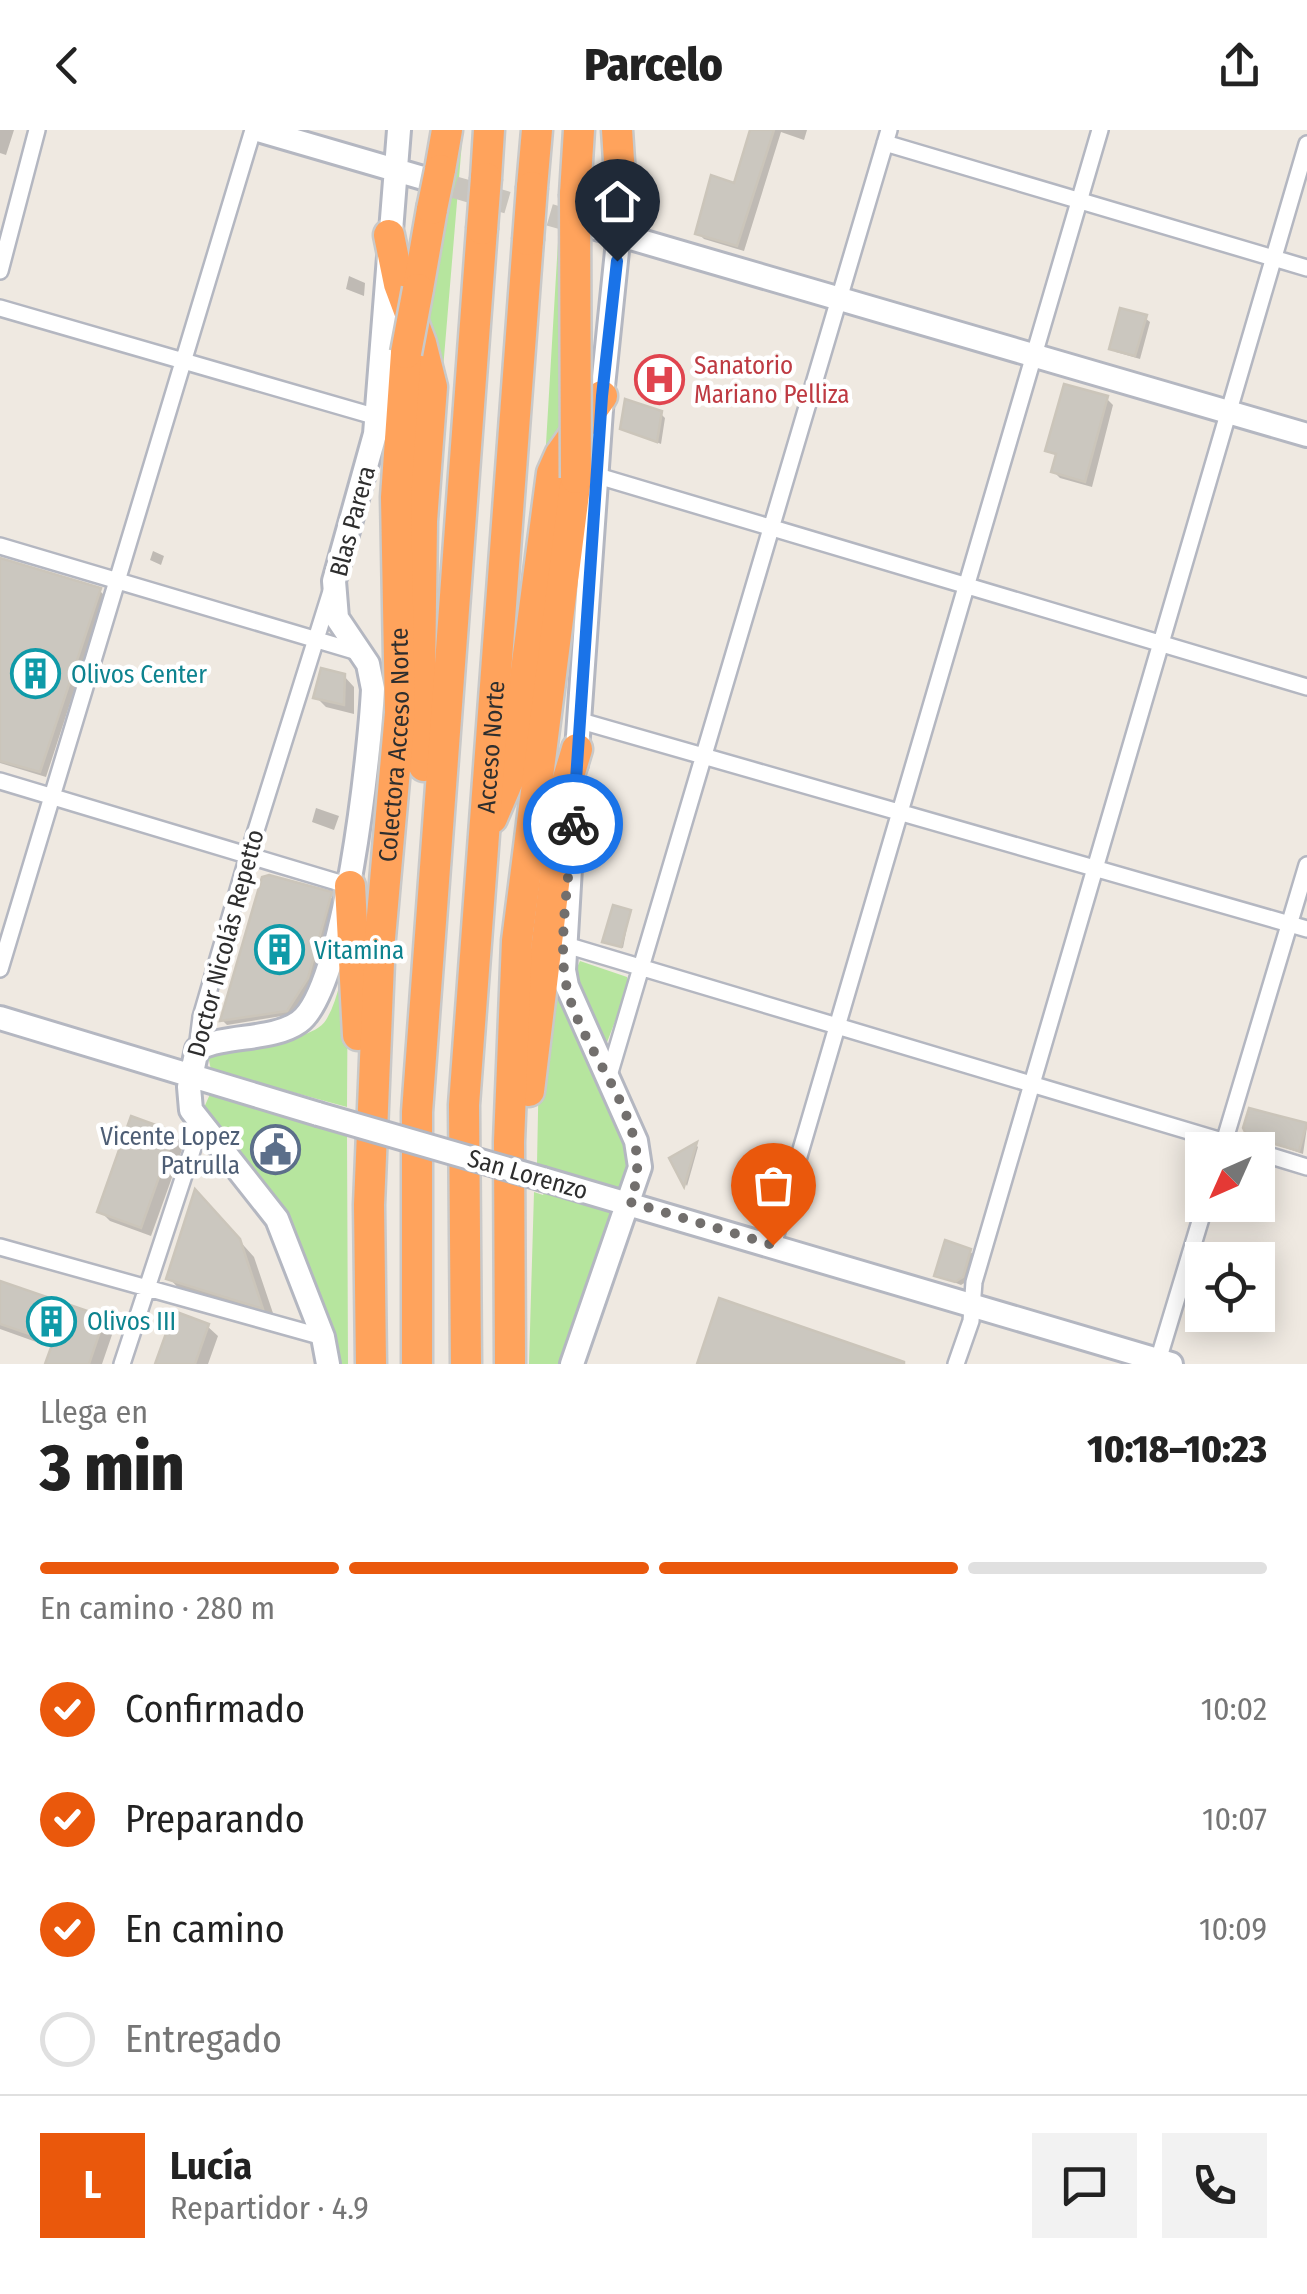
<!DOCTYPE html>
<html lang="es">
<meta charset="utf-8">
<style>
:root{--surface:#fff;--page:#f2f2f2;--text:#222;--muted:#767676;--line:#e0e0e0;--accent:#ea580c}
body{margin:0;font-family:"Fira Sans Condensed",sans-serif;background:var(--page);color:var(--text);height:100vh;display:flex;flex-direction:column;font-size:38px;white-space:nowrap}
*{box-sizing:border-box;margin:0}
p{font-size:32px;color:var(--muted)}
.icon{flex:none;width:55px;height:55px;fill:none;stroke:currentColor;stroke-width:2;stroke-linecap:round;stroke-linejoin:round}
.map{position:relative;height:1234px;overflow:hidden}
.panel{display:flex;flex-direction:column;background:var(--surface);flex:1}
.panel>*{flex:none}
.needle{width:65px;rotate:225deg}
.buttons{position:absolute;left:1185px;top:1002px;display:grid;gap:20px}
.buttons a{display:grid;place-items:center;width:90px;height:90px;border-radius:0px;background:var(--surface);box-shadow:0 5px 25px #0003;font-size:50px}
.pin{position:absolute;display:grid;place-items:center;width:85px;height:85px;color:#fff;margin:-102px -42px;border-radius:50% 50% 50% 0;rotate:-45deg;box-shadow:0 0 10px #0007}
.pin .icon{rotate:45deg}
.courier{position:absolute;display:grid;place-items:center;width:100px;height:100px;margin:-50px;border:8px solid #1a73e8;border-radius:50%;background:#fff;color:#222;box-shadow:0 2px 12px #0007}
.head em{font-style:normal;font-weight:800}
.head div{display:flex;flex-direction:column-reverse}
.head{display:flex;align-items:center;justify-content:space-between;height:170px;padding:0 40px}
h1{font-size:65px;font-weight:800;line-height:75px}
.bar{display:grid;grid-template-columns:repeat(4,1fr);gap:15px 10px;align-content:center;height:120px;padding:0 40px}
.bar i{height:12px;border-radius:8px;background:var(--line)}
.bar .active{background:var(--accent)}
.bar p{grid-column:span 4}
.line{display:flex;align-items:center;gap:25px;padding:0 40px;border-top:2px solid var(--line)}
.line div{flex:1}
.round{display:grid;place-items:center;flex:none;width:105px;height:105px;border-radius:0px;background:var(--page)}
ol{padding:0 40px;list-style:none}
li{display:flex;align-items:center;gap:30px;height:110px}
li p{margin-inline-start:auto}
li .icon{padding:10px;border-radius:50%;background:var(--accent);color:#fff;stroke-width:4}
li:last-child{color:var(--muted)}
li i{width:55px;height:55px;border:5px solid var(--line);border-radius:50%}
header{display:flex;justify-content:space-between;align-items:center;height:130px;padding:0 40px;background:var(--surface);font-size:45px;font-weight:800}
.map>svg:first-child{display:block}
.green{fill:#b6e59e}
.shadow{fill:#0003}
.building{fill:#cbc7bf;stroke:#cbc5ba;stroke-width:2.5}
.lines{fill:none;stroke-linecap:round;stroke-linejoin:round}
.secondary-tunnel{stroke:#c8c4bd;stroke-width:22;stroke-dasharray:22 11;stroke-linecap:butt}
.street-casing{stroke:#b4b7c1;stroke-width:20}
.secondary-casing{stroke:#b4b7c1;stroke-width:28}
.highway-casing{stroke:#c9c9c9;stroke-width:35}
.street{stroke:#fff;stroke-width:15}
.secondary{stroke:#fff;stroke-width:22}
.highway{stroke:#ffa35c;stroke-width:30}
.secondary-bridge-casing{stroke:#b4b7c1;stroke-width:28;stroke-linecap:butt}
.highway-bridge-casing{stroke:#c9c9c9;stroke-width:35;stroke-linecap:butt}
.secondary-bridge{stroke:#fff;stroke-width:22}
.highway-bridge{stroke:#ffa35c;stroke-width:30}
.done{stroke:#726f6d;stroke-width:10;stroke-dasharray:0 18}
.route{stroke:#1a73e8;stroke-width:12}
.labels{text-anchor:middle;stroke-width:9;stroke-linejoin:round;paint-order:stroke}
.health-label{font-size:25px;fill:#be3a42;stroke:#fff;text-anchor:start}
.street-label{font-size:25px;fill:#2e2e2e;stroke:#fff}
.culture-label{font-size:25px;fill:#0d838f;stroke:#fff;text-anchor:start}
.service-label{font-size:25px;fill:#4e5e75;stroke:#fff;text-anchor:end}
</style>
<header><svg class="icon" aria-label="back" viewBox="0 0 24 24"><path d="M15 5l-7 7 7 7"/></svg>Parcelo<svg class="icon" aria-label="share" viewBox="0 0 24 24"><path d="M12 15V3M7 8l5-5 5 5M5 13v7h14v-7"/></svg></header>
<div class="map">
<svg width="1307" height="1234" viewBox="0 0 1307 1234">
<rect width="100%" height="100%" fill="#efe9e1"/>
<path class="green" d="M458 0H463L434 347 425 196Z
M558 112 564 116 569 288 545 331Z
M348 815 347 977 211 940 207 920C235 916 311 914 326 890 339 869 342 840 348 815Z
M580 831 627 847 629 855 606 915 602 914 574 844Z
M556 843 627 1016 628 1054 617 1058 537 1034 539 931Z
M211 962 347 1006 348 1234H339L338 1214 287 1087 202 982Z
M546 1059 610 1079 617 1094 567 1234H529L534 1062 543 1065Z"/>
<path class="shadow" d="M0 0H14L6 25 0 23Z
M753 0H807L804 10 781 2 744 121 704 109 698 103 735 56Z
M349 146 365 153 364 166 346 159Z
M1145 188 1150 192 1140 229 1116 222 1112 218Z
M1107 269 1113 275 1092 357 1060 348 1054 342 1058 327 1048 320Z
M660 283 665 288 661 314 623 298Z
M153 421 164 426 161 435 150 430Z
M0 430 99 460 105 466 46 647 0 633Z
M344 546 354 557V584L326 577 316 567Z
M316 678 339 686 334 700 312 692Z
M264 749 335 769 306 868 294 884 227 895 223 891Z
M630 782 623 818 608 813Z
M1307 997 1303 1024 1249 1005 1306 995Z
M173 1004 184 1014 151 1106 110 1091 100 1081Z
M697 1016 698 1017 687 1056 672 1029Z
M210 1078 254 1127 276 1192 184 1164 169 1148Z
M969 1121 974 1125 966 1152 961 1155 936 1145Z
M0 1153 104 1189 114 1199 102 1234H48L53 1218 0 1199Z
M207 1196 218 1206 208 1234H158Z"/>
<path class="building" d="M750 0H774L737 116 695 104 711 45 734 53Z
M1120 178 1147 185 1135 226 1109 219Z
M1064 254 1108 266 1085 352 1051 342 1056 324 1045 321Z
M625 269 662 281 657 312 620 299Z
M0 428 101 458 40 642 0 631Z
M321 538 345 544 344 575 313 568Z
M269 745 332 762 308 848 287 881 220 891 262 747Z
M613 775 631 780 621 817 602 812Z
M1249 978 1307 993 1299 1021 1247 1006 1243 998Z
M131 986 175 1002 141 1098 97 1082Z
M697 1012 684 1057 669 1028Z
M195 1059 240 1109 263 1179 166 1149Z
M945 1110 971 1119 963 1147 955 1152 934 1146Z
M0 1151 105 1187 89 1234H45L53 1212 0 1194Z
M719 1168 904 1232V1234H697Z
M174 1181 209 1194 195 1234H155Z"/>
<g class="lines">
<path class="secondary-tunnel" d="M423 48 588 96"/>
<defs>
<path id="street" d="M885 13 1307 138
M0 141 37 0
M0 178 377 287
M598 346 1307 557
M0 416 361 523
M581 591 1307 799
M0 651 350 756
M566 815 1252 1020
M0 839 253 0
M197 919 201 887 248 726 332 458
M608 949 889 0
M1222 1019 1307 735
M1258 1022 1307 1037
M773 1115 1100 0
M0 1117 323 1207
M122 1234 194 1015 197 991
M956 1234 971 1191 974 1152 1307 14
M1157 1234 1205 1075"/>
<path id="secondary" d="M258 0 423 48
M593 97 1307 305
M576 634 602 266 623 63
M571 721 564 840 567 856 636 1011 640 1037 572 1234
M0 888 318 984
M543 1049 1171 1234
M328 1234 323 1207 277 1089 191 980 189 957 197 919C228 904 272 911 299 892 345 860 370 619 373 559L368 534 337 488 334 451 375 304 399 0"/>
<g id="highway">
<path d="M617 0 622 77"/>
<path d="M440 40 447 0"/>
<path d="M486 48 489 0"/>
<path d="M532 57 537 0"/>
<path d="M575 64 579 0"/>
<path d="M389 105 399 154 421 213 432 257 422 391 420 548 424 636"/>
<path d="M418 159 432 79"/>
<path d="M492 688 513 639 552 343 560 325 602 266"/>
<path d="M350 756 358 905"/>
<path d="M529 961 566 655 577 619"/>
<path id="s1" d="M371 1234 369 1075 380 808 400 583 396 367 406 223"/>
<path d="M417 1234V982L482 99"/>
<path id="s2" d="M466 1234 464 975 528 110"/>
<path d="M510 1234 509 1012 517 811 576 348"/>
</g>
</defs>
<use href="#street" class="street-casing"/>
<use href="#secondary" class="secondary-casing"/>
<use href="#highway" class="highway-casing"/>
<use href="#street" class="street"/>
<use href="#secondary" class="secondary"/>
<use href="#highway" class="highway"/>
<defs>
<path id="secondary-bridge" d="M318 984 543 1049"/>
<path id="highway-bridge" d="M575 64 576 348
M432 79 440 40
M482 99 486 48
M528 110 532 57
M406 223 418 159"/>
</defs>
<use href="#secondary-bridge" class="secondary-bridge-casing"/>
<use href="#highway-bridge" class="highway-bridge-casing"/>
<use href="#secondary-bridge" class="secondary-bridge"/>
<use href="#highway-bridge" class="highway-bridge"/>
</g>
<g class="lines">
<path class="done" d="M573 694C570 742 560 794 564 841 572 921 663 990 630 1072L773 1115"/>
<path class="route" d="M573 694 602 266 617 131"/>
</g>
<defs>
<symbol id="hospital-ring" viewBox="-11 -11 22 22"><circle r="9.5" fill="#fff" stroke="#e0444e" stroke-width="1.5"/><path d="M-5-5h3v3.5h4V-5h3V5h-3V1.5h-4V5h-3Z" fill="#e0444e"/></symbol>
<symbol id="building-ring" viewBox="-11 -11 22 22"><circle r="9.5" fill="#fff" stroke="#0f9aa8" stroke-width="1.5"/><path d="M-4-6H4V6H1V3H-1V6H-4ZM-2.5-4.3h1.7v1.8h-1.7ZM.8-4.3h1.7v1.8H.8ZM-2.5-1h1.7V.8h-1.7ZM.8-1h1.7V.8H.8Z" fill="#0f9aa8"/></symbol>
<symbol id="civic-ring" viewBox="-11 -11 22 22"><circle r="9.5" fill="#fff" stroke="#5c6f8a" stroke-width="1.5"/><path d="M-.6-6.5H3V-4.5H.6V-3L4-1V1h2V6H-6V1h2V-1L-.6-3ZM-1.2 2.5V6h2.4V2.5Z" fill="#5c6f8a"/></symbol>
</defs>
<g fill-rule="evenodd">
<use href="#hospital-ring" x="632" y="222" width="55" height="55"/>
<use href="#building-ring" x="8" y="516" width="55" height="55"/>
<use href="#building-ring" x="252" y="792" width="55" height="55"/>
<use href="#civic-ring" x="248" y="992" width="55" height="55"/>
<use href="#building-ring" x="24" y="1164" width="55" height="55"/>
</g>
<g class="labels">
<g class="health-label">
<text x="694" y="244">Sanatorio<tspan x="694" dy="29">Mariano Pelliza</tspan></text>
</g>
<g class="street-label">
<text transform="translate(352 391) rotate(-75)" y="9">Blas Parera</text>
<text dy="9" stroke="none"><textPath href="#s1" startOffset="620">Colectora Acceso Norte</textPath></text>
<text dy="9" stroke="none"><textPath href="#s2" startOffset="618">Acceso Norte</textPath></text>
<text transform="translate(225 813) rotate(-75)" y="9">Doctor Nicolás Repetto</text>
<text transform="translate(528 1044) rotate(16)" y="9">San Lorenzo</text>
</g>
<g class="culture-label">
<text x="71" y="553">Olivos Center</text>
<text x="314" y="829">Vitamina</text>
<text x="87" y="1200">Olivos III</text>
</g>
<g class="service-label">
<text x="240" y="1015">Vicente Lopez<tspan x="240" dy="29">Patrulla</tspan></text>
</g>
</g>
</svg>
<div class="buttons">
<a><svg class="needle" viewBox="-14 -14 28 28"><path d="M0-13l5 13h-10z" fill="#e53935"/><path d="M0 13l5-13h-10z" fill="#767676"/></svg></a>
<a><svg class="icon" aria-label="locate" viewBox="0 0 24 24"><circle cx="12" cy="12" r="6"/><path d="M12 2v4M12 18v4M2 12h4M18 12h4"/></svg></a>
</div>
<div class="pin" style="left:773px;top:1115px;background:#ea580c"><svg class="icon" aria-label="bag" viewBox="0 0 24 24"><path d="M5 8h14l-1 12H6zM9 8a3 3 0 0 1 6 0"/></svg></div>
<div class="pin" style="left:617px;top:131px;background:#1f2937"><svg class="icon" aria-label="home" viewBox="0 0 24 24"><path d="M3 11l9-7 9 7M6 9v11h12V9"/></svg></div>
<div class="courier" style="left:573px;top:694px"><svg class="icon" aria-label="bike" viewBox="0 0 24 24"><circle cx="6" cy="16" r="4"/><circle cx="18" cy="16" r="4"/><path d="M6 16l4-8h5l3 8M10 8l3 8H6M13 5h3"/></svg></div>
</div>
<section class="panel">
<div class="head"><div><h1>3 min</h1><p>Llega en</p></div><em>10:18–10:23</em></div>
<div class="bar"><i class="active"></i><i class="active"></i><i class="active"></i><i></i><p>En camino · 280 m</p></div>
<ol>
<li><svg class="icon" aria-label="check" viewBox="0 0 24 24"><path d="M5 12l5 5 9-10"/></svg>Confirmado<p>10:02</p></li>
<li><svg class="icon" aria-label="check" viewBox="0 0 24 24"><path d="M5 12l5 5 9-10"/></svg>Preparando<p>10:07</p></li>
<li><svg class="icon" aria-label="check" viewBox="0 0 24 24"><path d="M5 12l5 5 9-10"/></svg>En camino<p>10:09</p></li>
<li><i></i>Entregado</li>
</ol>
<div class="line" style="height:180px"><b class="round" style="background:var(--accent);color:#fff">L</b><div><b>Lucía</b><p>Repartidor · 4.9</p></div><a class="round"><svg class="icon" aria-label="chat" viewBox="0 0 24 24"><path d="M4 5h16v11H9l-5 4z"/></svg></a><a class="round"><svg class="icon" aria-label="phone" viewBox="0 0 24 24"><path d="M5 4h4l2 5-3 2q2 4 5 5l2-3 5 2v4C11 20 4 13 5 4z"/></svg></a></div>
</section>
